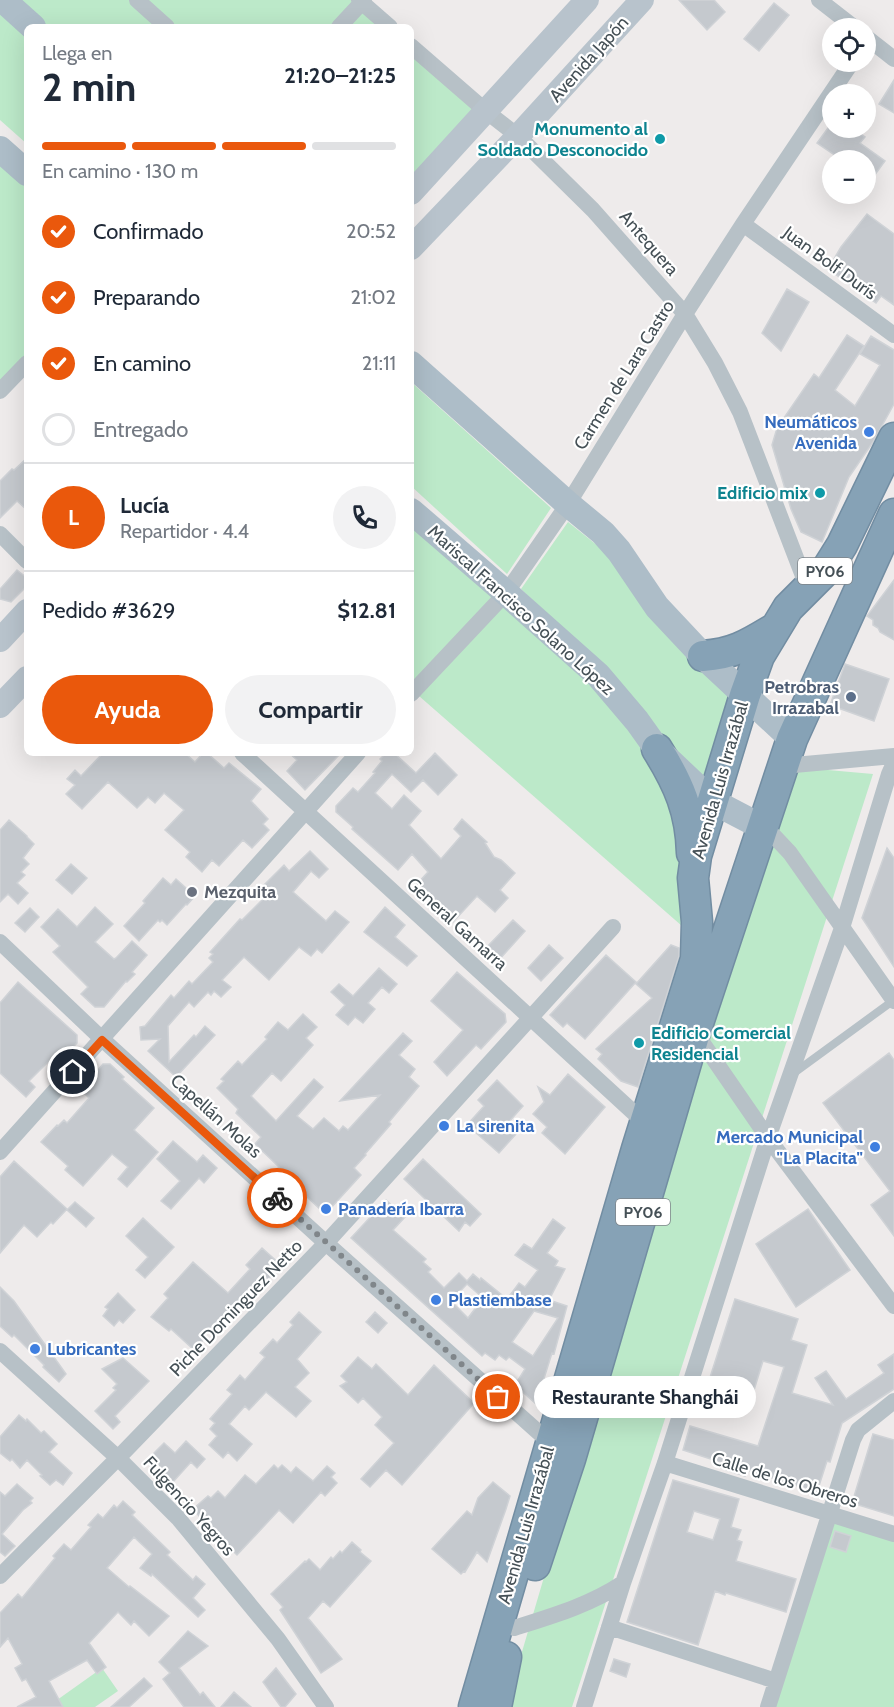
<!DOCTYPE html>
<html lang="es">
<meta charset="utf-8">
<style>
:root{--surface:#fff;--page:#f2f2f3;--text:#1f2937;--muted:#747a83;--line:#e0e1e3;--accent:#ea580c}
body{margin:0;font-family:Cabin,sans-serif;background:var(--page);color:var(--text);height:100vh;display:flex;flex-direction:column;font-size:22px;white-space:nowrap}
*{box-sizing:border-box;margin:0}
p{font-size:20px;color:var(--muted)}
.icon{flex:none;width:33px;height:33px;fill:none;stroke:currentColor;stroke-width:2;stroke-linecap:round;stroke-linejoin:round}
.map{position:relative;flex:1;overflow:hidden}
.side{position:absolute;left:24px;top:24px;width:390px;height:732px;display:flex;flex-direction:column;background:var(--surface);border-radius:9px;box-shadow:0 6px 24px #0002}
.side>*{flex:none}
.tools{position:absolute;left:822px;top:18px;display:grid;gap:12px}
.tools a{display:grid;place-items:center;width:54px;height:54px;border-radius:50%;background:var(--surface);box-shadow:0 6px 24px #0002;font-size:30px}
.pin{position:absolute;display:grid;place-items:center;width:51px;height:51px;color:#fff;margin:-26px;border:3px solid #fff;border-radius:50%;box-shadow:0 2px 6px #0007}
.courier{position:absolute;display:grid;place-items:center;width:60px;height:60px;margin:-30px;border:4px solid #ea580c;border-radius:50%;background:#fff;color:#222;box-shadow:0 2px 8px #0007}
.bubble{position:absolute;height:42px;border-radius:21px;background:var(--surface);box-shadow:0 6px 24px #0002;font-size:20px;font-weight:800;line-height:42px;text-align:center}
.overview em{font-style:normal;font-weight:800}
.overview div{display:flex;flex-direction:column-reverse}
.overview{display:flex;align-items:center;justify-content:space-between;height:102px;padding:0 18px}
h1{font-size:39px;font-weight:800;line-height:45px}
.bar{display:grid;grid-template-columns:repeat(4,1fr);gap:9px 6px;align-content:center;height:72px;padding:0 18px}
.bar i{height:8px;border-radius:4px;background:var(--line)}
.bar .selected{background:var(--accent)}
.bar p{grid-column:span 4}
.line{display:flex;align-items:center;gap:15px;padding:0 18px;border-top:2px solid var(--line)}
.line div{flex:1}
.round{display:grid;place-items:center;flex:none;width:63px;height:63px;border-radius:32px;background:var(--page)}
ol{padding:0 18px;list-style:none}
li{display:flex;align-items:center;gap:18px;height:66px}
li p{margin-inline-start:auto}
li .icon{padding:6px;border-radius:50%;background:var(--accent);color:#fff;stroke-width:4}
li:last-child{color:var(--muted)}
li i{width:33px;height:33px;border:3px solid var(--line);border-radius:50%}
.button{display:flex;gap:12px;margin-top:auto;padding:12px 18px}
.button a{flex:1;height:69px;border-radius:36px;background:var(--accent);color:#fff;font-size:24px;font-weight:800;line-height:69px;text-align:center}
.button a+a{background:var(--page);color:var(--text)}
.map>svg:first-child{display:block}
.green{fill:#bce9c9}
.building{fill:#c5c9ce;stroke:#cfd2d6;stroke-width:1.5;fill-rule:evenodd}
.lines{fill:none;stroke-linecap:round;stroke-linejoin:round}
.highway-casing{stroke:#728da2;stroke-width:33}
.lane{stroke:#b7c1c7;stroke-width:8}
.street{stroke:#b7c1c7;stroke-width:16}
.secondary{stroke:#b8c3cc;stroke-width:24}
.primary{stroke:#adbdc8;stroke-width:26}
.highway{stroke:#86a2b6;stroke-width:30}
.done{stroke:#80868a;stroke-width:6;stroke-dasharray:0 10.8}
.route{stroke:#ea580c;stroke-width:8}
.culture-dot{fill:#0f9aa8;stroke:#fff;stroke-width:2}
.shop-dot{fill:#3f7fe0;stroke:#fff;stroke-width:2}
.service-dot{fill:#5c6f8a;stroke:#fff;stroke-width:2}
.worship-dot{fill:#6b7280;stroke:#fff;stroke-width:2}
.labels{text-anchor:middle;stroke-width:4.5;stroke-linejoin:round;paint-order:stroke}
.shield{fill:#fff;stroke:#7d8489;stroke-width:1.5}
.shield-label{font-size:16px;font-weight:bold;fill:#455056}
.street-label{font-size:18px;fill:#455056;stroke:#fff}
.culture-label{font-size:18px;font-weight:bold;fill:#0d838f;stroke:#fff;text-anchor:end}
.shop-label{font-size:18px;font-weight:bold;fill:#366cbe;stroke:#fff;text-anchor:start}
.service-label{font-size:18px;font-weight:bold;fill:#4e5e75;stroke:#fff;text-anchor:end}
.worship-label{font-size:18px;font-weight:bold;fill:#5b616d;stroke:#fff;text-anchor:start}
</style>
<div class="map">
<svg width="894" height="1707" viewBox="0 0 894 1707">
<rect width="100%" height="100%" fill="#eeebeb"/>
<path class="green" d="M3 0H359L390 27H33Z
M0 14 27 38V144L0 120Z
M411 46 487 112 411 193Z
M0 149 27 173V363L0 391Z
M411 382 551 508 507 574 411 486Z
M411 511 506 593 673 774 698 940 411 689Z
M568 522 603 550 734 700 708 783 664 743 607 670 521 589Z
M783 766 873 774 572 1707H510L519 1662Z
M827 1519 894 1538V1707H765Z
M102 1668 118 1691 95 1707H52L50 1705Z"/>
<path class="building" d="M679 0H714L725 12 707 30Z
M774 3 789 15 759 51 744 39Z
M894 80V113L879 104Z
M828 128H852L865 137 860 143 885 161 866 187V160H842L817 143Z
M867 214 894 234V305L881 296 876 303 828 269 841 247Z
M787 289 809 302 781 351 762 333Z
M847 335 864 346 835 390 855 406 880 365 860 354 871 336 894 350V404L873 442 849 477 822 542 801 532 791 509 772 445 777 428 814 374 819 378Z
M27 458V510L17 501 0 518V481L12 469 14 470Z
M17 570 27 578V586L11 602 0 599V589Z
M894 580V640L880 632 878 628 873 625V620L867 616Z
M845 664 889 679 874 721 830 705Z
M103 753H185L195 762 203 753H207L224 768 229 763 261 789 251 801 268 819 263 824 269 830 252 848 243 840 219 866 212 860 202 872 186 857 190 852 165 830 184 810 164 793 155 803 148 797 137 808 108 782 82 809 66 794 75 785 67 779 75 770 81 776Z
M289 753H341L305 790 287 771 297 760Z
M386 753H394L416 773 435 753 457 775 438 795 423 780 411 792 392 774 375 793 392 809 404 795 421 811 409 825 441 859 461 836 454 829 462 819 487 842 485 843 494 857 501 860 515 873 500 890 508 898 495 912 477 896 453 922 445 915 442 918 434 902 416 885 428 872 412 854 398 870 352 829 353 827 336 812V806L353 788 358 792 375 773 373 772 382 761 380 759Z
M9 820 27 836V837L34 844 23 858 29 864 21 872 25 875 17 883 28 893 18 904 8 894 0 902V830Z
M887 848 894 858V967L862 918Z
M310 851 328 869 319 878 311 871 293 892 326 921 335 911 349 922 322 953 317 949 311 956 299 947 269 980 244 957 222 980 231 987 221 997 214 991 211 995 208 992 194 1007 189 1002 168 1026 169 1062 194 1035 196 1037 205 1026 215 1035 176 1077 148 1051 160 1039 141 1040 140 1027 145 1026 171 995 174 998 189 981 192 984 213 962 209 958 213 954 210 952 240 919 242 920 265 897 258 891 284 865 289 871Z
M71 864 87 878 72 894 56 880Z
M163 878 171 885 176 879 195 896 187 905 186 904 167 925 162 920 160 922 158 920 139 941 124 926 145 903 143 901Z
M95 907 113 924 95 942 114 959 116 958 132 941 147 955 132 972 135 974 127 982 126 981 104 1007H95L81 994 88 987 53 952 60 946 41 927 58 909 77 927Z
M385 907 405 925 395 937 417 956 407 966 364 932Z
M30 908 39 917 25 932 15 923Z
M513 920 525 931 498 961 485 949Z
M549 945 563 958 541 981 528 968Z
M671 945 679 948V956L638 1087 621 1081 598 1059 602 1054 596 1049 652 998 636 984Z
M606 955 636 982 585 1039 567 1023 563 1027 550 1015Z
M379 968 397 984 389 993 382 987 368 1003 375 1009 363 1023 355 1017 348 1025 336 1015 345 1005 331 992 339 984 353 996Z
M457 972 505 1014 506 1022 481 1049 476 1045 447 1076 434 1062 463 1030 431 1001Z
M18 982 77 1035V1043L57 1064 51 1059 29 1081 35 1087 26 1097 0 1073V1003Z
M303 1014 317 1027 306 1038 313 1045 281 1081 272 1073 251 1096 276 1121 314 1079 323 1087 297 1116 313 1129 324 1118 339 1131 343 1126 348 1130 380 1095 340 1101 403 1033 412 1041 399 1055 415 1069 409 1077 419 1086 389 1122 391 1124 365 1154 366 1155 354 1168 361 1175 329 1210 322 1211 277 1169 279 1167 255 1144 261 1137 236 1113 238 1109 217 1088 224 1081 221 1079 238 1061 242 1065 267 1039 265 1037 278 1022 288 1030Z
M889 1053 894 1060V1236L871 1205 890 1191 823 1103Z
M103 1064H110L124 1077 122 1079 154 1108 134 1130 158 1152 127 1187 118 1179 128 1167 112 1154 83 1186 65 1170 68 1166 41 1142 57 1125 58 1126 64 1120 67 1123 89 1098 81 1090Z
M568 1074 605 1107 565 1154 542 1133 547 1127 533 1114 544 1102 538 1087 550 1095Z
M497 1080 523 1106 506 1125 516 1134 499 1153 467 1125 484 1106 478 1100Z
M173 1141 197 1162 203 1155 217 1168 204 1183 199 1178 171 1209 161 1201 180 1181 157 1159Z
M423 1159 481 1214 470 1226 465 1222 459 1231 404 1179Z
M14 1161 67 1209 53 1224 51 1222 37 1237 24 1225 0 1253V1177Z
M386 1200 405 1217 393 1230 426 1259 423 1262 431 1269 428 1272 444 1288 459 1273 467 1281 473 1274 480 1280 481 1278 507 1299 519 1283 525 1287 538 1270 515 1255 524 1244 532 1249 553 1219 565 1228 547 1253 558 1261 555 1266 565 1269 549 1300 567 1306 554 1354 552 1353 536 1404 515 1385 525 1369 509 1357 506 1360 499 1355 495 1360 485 1353 482 1356 351 1238ZM467 1284 483 1298 468 1318 451 1301ZM534 1311 558 1318 533 1356 512 1342Z
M75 1202 94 1218 86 1227 67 1210Z
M808 1209 850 1270 796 1307 756 1244Z
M143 1218 174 1247 145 1278 136 1270 148 1257 126 1236Z
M262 1248 281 1265 228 1322 221 1317 203 1336 205 1338 194 1350 171 1329 169 1331 151 1317 168 1298 164 1294 193 1262 228 1293 250 1269 246 1265Z
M0 1287 14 1301 66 1374 59 1382 43 1367 44 1365 14 1335 12 1337 0 1326Z
M118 1293 135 1310 123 1323 119 1320 114 1326 103 1316 108 1309 105 1307Z
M735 1299 798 1319 791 1340 807 1345 792 1393 833 1405 815 1378 826 1371 846 1399 884 1373 878 1365 894 1354V1389L842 1423 830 1462 827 1461 817 1492 747 1470 745 1476 721 1468 723 1463 683 1450 690 1426 758 1446 784 1367 763 1361 750 1403 706 1390Z
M299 1312 321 1332 297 1359 309 1373 295 1387 311 1401 296 1417 266 1392 249 1410 245 1406 229 1424 252 1444 237 1461 228 1452 223 1458 209 1445 217 1436 210 1429 215 1423 210 1419 232 1394 227 1390 240 1375 245 1380 265 1357 260 1353 273 1339 277 1343 293 1325 290 1322Z
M375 1312 387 1323 378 1333 366 1322Z
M358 1357 372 1369 376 1364 408 1395 434 1365 474 1403 402 1485 386 1470 370 1487 361 1479 394 1443 375 1425 382 1417 363 1398 358 1403 340 1386 347 1382 341 1376Z
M123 1358 149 1381 115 1416 120 1422 113 1429 95 1411 116 1390 113 1388 117 1384 102 1369Z
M19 1415 26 1421 27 1419 41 1433 44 1431 57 1444 49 1452 72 1473 63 1485 56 1480 50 1485 40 1476 42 1475 27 1460 20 1468 12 1459 10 1461 0 1453V1437Z
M873 1434 894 1440V1516L852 1503Z
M186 1441 205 1459 197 1468 191 1462 173 1482 166 1476 163 1479 150 1466 149 1458 164 1443 175 1453Z
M274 1465 278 1469 282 1465 291 1473 296 1467 313 1481 327 1466 335 1473 331 1477 337 1483 325 1496 321 1492 293 1523 279 1510 237 1555 213 1532 193 1509 208 1496 211 1498 218 1491 225 1498 245 1475 256 1484Z
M673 1480 739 1499 731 1527 741 1530 737 1540 742 1542 736 1561 796 1579 786 1612 726 1593 725 1595 715 1591 698 1645 627 1622ZM694 1511 720 1519 713 1540 687 1532Z
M493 1482 510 1496 506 1509 487 1562 477 1552 465 1572 464 1571 461 1574 432 1549 467 1511 472 1515 478 1498Z
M17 1484 33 1498 30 1501 32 1503 23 1510 2 1534 15 1546 5 1556 0 1552V1492L5 1496Z
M123 1501 135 1512 132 1515 170 1552 167 1555 193 1580 196 1576 205 1584 193 1598 205 1610 198 1617 152 1574 151 1576 140 1568 152 1554 134 1537 107 1568 129 1587 130 1586 169 1616 149 1636 134 1621 131 1625 118 1612 89 1643 106 1667 97 1674 87 1660 49 1681 63 1707H17L36 1697 26 1679 22 1681 15 1668 22 1664 8 1638 0 1647V1613L18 1594 22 1598 55 1558 53 1556 64 1544 71 1550 91 1527 88 1525 98 1514 103 1518 114 1505 117 1508Z
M835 1531 851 1536 846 1552 830 1547Z
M352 1542 361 1550 360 1552 371 1561 330 1607 323 1601 308 1618 342 1659 321 1673 280 1610 283 1607 271 1594 305 1561 306 1562 309 1559 320 1570 331 1557 333 1559 340 1551 342 1553Z
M188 1631 208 1646 179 1668 200 1695 203 1692 215 1707H184L163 1679 170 1673 159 1662Z
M614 1659 630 1664 626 1677 610 1671Z
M276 1668 296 1694 285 1707H281L263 1682Z
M144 1678 152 1686 129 1707H111Z
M234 1692 251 1707H221Z"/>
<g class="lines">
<defs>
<path id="highway" d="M703 656C734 654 749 644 774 629
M657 749C679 784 691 812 692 853
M535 1565 570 1459 695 1032 792 739 894 514
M474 1707 637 1149 696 959 697 922 693 878 696 856 745 695 759 656 788 608 827 569 842 545 894 438
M496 1707 506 1657"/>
</defs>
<use href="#highway" class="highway-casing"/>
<path class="lane" d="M794 1073 894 1000"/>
<path class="street" d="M137 0 167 27
M359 0 390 27
M819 0 855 28
M339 27 364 0
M866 37 894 59
M411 46 487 112 518 136 593 210 685 314 715 363 740 412 808 589
M743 224 894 335
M0 391 27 363
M0 534 27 561
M411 694 506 593 568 504 685 314 743 224 852 62
M242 753 645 1123
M783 766 894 756
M762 827 774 836 790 853 894 1001
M0 942 102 1039 326 1243 555 1447
M695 1032 768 1138 894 1306
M0 1152 358 753
M0 1351 118 1458 178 1518 278 1639 326 1707
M665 1463 894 1534
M0 1576 118 1458 326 1243 613 927
M609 1627 776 1681
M514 1628C552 1616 590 1605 623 1583
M584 1707 623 1583 665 1463 768 1138 842 928 889 774 894 763
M768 1707 853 1440 858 1430 894 1401"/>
<path class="secondary" d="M411 193 587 0
M411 248 518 136 642 0
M0 640 27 611
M0 706 27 678"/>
<path class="primary" d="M3 0 33 27
M0 149 27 173
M411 364 568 504 603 533 619 551 657 607 703 656 792 739
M411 511 506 593 598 675 637 721 657 749 712 801 762 827"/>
<use href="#highway" class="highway"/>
</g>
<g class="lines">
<path class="done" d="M277 1198 498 1397"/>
<path class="route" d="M73 1072 102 1040 277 1198"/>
</g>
<g class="culture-dot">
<circle cx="660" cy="139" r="6"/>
<circle cx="820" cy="493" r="6"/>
<circle cx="639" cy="1043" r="6"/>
</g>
<g class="shop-dot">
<circle cx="869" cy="432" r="6"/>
<circle cx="444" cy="1126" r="6"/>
<circle cx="875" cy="1147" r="6"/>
<circle cx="326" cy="1209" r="6"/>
<circle cx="436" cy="1300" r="6"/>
<circle cx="35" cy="1349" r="6"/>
</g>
<circle class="service-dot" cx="851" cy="697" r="6"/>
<circle class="worship-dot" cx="192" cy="892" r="6"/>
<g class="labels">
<g class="shield">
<rect x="798" y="558" width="54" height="26" rx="4.5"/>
<rect x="616" y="1199" width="54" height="26" rx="4.5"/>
</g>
<g class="shield-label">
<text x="825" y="577">PY06</text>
<text x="643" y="1218">PY06</text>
</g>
<g class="street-label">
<text transform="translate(589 59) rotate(-48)" y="6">Avenida Japón</text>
<text transform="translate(649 243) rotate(49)" y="6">Antequera</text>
<text transform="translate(830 263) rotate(36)" y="6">Juan Bolf Durís</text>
<text transform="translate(624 375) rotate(-58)" y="6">Carmen de Lara Castro</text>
<text transform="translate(521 610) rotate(42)" y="6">Mariscal Francisco Solano López</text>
<text transform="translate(720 780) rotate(-74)" y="6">Avenida Luis Irrazábal</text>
<text transform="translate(457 924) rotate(42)" y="6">General Gamarra</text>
<text transform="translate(216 1116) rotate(42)" y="6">Capellán Molas</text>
<text transform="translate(236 1308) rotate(-46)" y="6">Piche Dominguez Netto</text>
<text transform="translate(785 1480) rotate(17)" y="6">Calle de los Obreros</text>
<text transform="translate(189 1506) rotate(48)" y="6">Fulgencio Yegros</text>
<text transform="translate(526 1525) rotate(-74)" y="6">Avenida Luis Irrazábal</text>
</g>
<g class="culture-label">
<text x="648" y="135">Monumento al<tspan x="648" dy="21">Soldado Desconocido</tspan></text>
<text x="808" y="499">Edificio mix</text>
<text x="651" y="1039" text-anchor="start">Edificio Comercial<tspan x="651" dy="21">Residencial</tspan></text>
</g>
<g class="shop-label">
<text x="857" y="428" text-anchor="end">Neumáticos<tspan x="857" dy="21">Avenida</tspan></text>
<text x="456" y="1132">La sirenita</text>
<text x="863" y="1143" text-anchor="end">Mercado Municipal<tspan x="863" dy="21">"La Placita"</tspan></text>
<text x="338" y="1215">Panadería Ibarra</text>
<text x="448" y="1306">Plastiembase</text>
<text x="47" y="1355">Lubricantes</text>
</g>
<g class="service-label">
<text x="839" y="693">Petrobras<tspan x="839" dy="21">Irrazabal</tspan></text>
</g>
<g class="worship-label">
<text x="204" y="898">Mezquita</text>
</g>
</g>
</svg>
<div class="tools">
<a><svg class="icon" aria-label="locate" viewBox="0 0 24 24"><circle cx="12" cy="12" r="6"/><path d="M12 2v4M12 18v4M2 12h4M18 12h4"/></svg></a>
<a>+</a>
<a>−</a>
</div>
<div class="pin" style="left:498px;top:1397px;background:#ea580c"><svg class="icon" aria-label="bag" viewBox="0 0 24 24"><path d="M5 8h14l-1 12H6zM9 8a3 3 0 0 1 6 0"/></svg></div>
<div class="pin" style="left:73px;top:1072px;background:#1f2937"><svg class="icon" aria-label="home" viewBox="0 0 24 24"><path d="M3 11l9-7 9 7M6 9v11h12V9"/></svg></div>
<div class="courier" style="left:277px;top:1198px"><svg class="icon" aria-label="bike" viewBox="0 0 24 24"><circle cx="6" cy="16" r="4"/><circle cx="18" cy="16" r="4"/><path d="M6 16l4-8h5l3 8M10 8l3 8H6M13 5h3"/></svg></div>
<div class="bubble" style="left:534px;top:1376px;width:222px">Restaurante Shanghái</div>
<section class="side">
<div class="overview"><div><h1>2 min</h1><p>Llega en</p></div><em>21:20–21:25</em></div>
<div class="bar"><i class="selected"></i><i class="selected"></i><i class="selected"></i><i></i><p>En camino · 130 m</p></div>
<ol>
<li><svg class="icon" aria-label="check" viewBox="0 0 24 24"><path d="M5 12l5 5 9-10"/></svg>Confirmado<p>20:52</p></li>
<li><svg class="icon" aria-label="check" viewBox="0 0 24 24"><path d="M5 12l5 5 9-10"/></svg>Preparando<p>21:02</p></li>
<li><svg class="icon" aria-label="check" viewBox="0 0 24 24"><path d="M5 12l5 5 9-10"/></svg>En camino<p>21:11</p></li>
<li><i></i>Entregado</li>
</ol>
<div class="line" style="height:108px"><b class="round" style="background:var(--accent);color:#fff">L</b><div><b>Lucía</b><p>Repartidor · 4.4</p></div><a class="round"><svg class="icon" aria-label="phone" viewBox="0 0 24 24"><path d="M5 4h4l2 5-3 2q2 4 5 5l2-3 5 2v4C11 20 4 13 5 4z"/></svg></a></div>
<div class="line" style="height:78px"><div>Pedido #3629</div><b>$12.81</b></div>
<div class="button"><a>Ayuda</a><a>Compartir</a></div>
</section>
</div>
